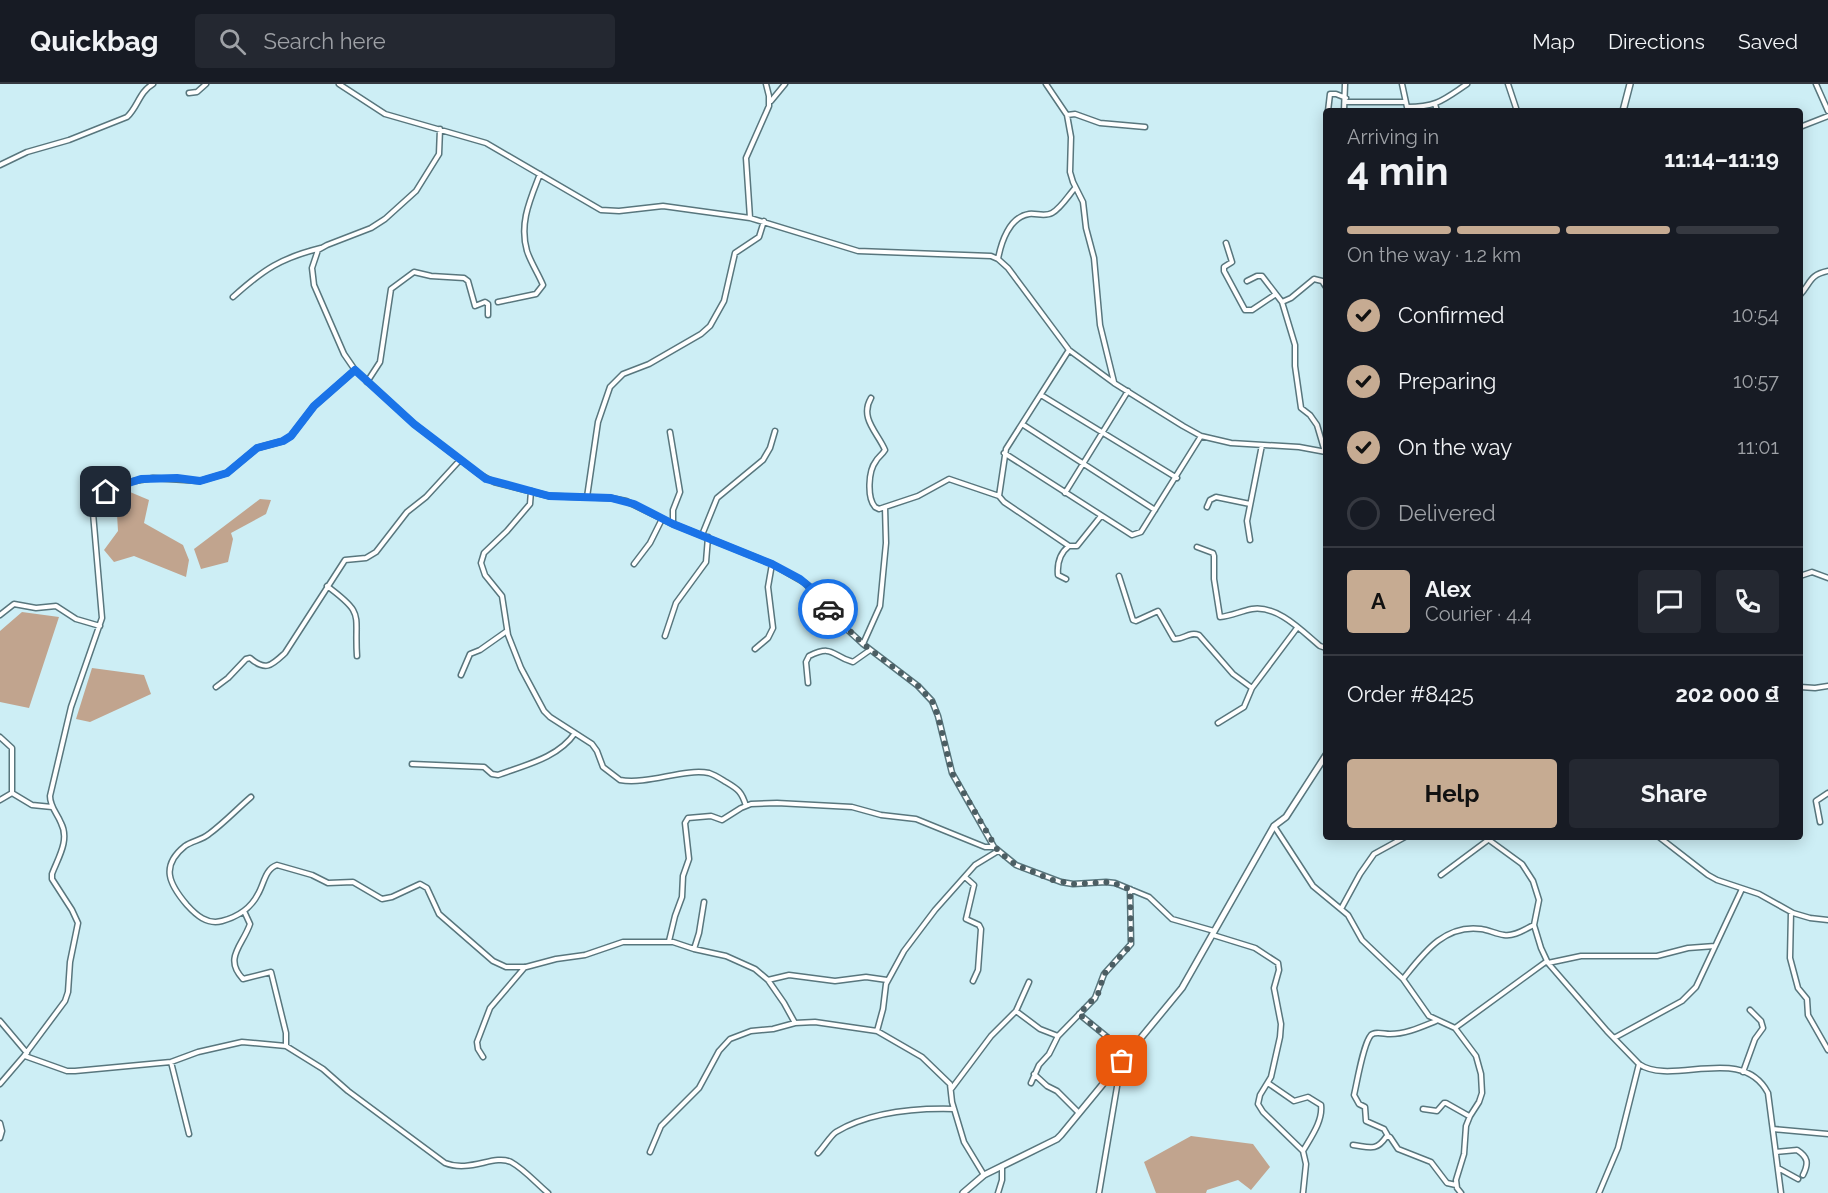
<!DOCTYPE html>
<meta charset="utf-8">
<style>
:root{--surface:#171b24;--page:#242831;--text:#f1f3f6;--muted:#9ea1a6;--line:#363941;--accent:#c6ab92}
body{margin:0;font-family:Raleway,sans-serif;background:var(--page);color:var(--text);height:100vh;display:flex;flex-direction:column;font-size:22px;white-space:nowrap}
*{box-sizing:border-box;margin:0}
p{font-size:20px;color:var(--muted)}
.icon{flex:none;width:33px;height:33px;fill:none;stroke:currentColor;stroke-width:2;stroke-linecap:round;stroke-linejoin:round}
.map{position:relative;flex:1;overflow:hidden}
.details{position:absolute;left:1323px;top:24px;width:480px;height:732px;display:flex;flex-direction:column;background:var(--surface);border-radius:6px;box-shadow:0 3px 15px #0003}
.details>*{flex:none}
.pin{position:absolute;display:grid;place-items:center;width:51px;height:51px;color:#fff;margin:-26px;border-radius:12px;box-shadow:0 3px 9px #0006}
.courier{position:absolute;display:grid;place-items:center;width:60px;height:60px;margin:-30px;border:4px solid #1a73e8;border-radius:50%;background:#fff;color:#222;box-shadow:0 2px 8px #0007}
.head em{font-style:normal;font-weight:700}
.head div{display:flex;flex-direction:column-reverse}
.head{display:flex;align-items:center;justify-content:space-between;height:102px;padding:0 24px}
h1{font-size:39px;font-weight:700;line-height:45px}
.bar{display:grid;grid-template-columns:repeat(4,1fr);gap:9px 6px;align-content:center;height:72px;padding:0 24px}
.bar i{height:8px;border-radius:4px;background:var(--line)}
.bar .on{background:var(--accent)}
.bar p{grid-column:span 4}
.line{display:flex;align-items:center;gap:15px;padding:0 24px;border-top:2px solid var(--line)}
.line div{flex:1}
.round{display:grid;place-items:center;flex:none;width:63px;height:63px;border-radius:6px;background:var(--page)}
ol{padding:0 24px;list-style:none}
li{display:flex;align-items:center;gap:18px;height:66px}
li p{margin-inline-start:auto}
li .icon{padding:6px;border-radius:50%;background:var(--accent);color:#111;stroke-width:4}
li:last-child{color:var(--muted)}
li i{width:33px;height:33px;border:3px solid var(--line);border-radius:50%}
.action{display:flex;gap:12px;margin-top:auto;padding:12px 24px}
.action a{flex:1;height:69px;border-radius:6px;background:var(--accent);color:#111;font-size:24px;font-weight:700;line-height:69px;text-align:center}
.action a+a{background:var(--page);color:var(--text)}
header{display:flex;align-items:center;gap:36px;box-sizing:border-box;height:84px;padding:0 30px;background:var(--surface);border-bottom:2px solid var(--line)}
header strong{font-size:28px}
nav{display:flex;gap:33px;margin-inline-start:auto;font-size:21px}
.search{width:420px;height:54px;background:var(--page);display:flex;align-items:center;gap:15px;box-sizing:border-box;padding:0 21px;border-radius:6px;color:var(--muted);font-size:22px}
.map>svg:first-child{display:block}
.water{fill:#c1a48e}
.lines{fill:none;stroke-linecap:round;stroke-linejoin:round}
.street-casing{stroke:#58767d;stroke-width:7}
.secondary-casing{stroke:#58767d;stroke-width:8}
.street{stroke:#fff;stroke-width:4}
.secondary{stroke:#fff;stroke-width:5}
.done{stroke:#4c5e63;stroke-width:6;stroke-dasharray:0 10.8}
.route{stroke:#1a73e8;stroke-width:8}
</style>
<header>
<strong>Quickbag</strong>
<div class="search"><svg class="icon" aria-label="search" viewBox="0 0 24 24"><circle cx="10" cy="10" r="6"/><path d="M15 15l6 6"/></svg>Search here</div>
<nav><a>Map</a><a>Directions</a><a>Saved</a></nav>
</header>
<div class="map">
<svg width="1828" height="1109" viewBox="0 0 1828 1109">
<rect width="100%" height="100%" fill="#cdeef5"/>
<path class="water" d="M130 408 149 416 144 439 183 461 189 476 186 493 134 472 114 478 104 466 118 447 116 413Z
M260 415 271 416 266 430 231 449 233 455 228 478 201 485 194 465Z
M22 528 59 533 29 624 0 618V547Z
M92 584 144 591 151 610 90 638 76 635Z
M1191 1052 1253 1060 1270 1083 1251 1106 1238 1096 1207 1106 1206 1109H1156L1144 1078Z"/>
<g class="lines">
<defs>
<path id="street" d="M339 0 385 30 486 59 601 126 619 127 663 122 750 134 858 167 991 172 998 175 1008 184 1069 266 1114 299 1183 342 1201 352 1231 359 1299 363 1326 368
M1046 0 1067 31 1071 53 1070 88 1073 98 1083 118 1086 144 1094 174 1100 241 1114 298
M1402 0 1407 23C1437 23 1443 16 1467 0
M1508 0 1517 27
M1816 0 1828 27
M189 9 197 8 206 0
M771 17 785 0
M1345 18H1405
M1435 20 1437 27
M1328 27 1330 10H1336L1346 14
M1344 27 1345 0
M1067 31 1075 30 1100 39 1145 43
M1800 43 1828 32
M440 45 439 70 416 107 385 135 371 144 327 161 318 166 312 184 314 201 344 270 355 286 414 340 479 390 494 398 549 412 611 414 626 417 673 440 772 480 805 499 838 537 863 560 918 602 932 617 938 632 952 689 994 763 1016 781 1061 798 1073 800 1106 798 1115 799 1149 813 1172 835 1214 847
M0 81 27 68 69 56 127 33C138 23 139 8 153 0
M750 134 746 74 769 22V12L766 0
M1226 159 1232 178 1224 183V187L1245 226H1252L1276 210
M998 175C1001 159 1009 133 1029 130 1036 129 1045 133 1052 129 1061 124 1068 112 1075 104
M1247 197 1257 192H1262L1282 218 1295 261V282L1301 324 1310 331 1317 341 1325 368
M1800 211C1811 199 1809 191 1828 187
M233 213C264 185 281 174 321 164
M498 218 536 210 543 201C538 189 531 179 527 167 519 139 530 116 540 90
M1282 218 1291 214 1314 195 1322 197 1326 203
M367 298 380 278 391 205 414 188 431 192 464 194 468 197 475 222 485 218 488 220V231
M1041 311 1177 394
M871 314C859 334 878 349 885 366 882 371 878 373 876 377 868 387 867 414 875 423L879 425 918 412 949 395 999 412 1004 418 1069 462H1077L1101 432
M1022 340 1155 426
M670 348 680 408 673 426V440
M1004 369 1132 451 1141 448 1201 352
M531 407 530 420 507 447 484 469 481 479 485 491 502 512 508 551 521 584 544 627 550 633 592 660 597 667 603 683 620 696C648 701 684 684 709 689 715 691 721 695 726 698 738 705 742 708 746 722
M1065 409 1128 307
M999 412 1006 365 1069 266
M587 413 598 338 610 303 623 290 649 280 701 250 710 242 724 217 735 169 759 153 764 137
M1207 423 1210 416 1216 413 1250 420
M702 451 717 414 763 376 770 364 775 347
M1250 456 1247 437 1262 361
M1197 463 1213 469 1214 472V495L1220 533C1231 532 1241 527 1252 525 1278 521 1302 547 1320 562L1326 564
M634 480 650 459 662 435
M1119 492 1133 536 1136 537 1158 527 1174 555C1184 556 1189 547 1199 551L1233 590 1252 604
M1800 492 1812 488 1828 494
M1066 495 1058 491C1057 480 1060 469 1069 462
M327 502C366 531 354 529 357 572
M0 531 14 520 36 524 56 522 76 535 100 542
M665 552 676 519 706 478 708 453
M863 560 880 522 886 459 885 423
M755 565 768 554 773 544 768 503 772 480
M461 591 470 570 480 566 507 547
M808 599 806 578 809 572C834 560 831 572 853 578L870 566
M216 603 228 594 246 575 250 574C266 588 272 581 285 569L345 476 366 474 376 468 407 428 426 413 460 376
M1800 603 1815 604 1828 602
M1218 639 1244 623 1252 604 1297 544
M0 653 12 664V709L32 721 52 723
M412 680 484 683 492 690 498 691C525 681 558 674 575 649
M251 713C237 725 224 739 209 750 202 756 192 757 185 762 160 782 169 800 187 821 196 831 207 841 222 837 237 833 251 824 258 810 264 800 265 785 277 781L312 791 328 799 353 798 382 815 392 813 420 800 427 804 439 830 493 877 506 883H526L556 875 585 871 623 858H673L694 865 726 872 755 885 768 896 784 919 795 939
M0 716 12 709
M1820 738 1816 717 1828 709
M1274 742 1313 802 1348 831 1362 856 1403 895 1429 932 1455 944 1476 972 1481 990 1482 1009 1479 1018 1470 1032 1466 1042 1464 1070 1456 1096 1457 1104 1461 1109
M1485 753 1522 780 1533 797 1539 816 1534 841 1541 864 1548 879 1607 947 1639 980C1672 1003 1742 959 1768 1009L1781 1109
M1659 753 1708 791 1717 796 1759 810 1793 829 1810 834 1828 836
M1441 791 1488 756
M965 793 974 801 966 835 979 841 981 845 978 886 973 897
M1341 825 1360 790 1374 770 1405 753
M244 827 250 840C243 861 223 874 243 895L271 888 286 949V962
M1791 828 1790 874 1798 904 1807 915 1808 931 1828 966
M1213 851 1255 864 1278 879 1279 886 1274 904 1281 940 1280 953 1271 993 1260 1011 1258 1020 1263 1028 1303 1067 1306 1080 1303 1109
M669 857 675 832 682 813 683 792 689 775 685 739 688 734 711 732 722 736 741 724 751 720 777 719 852 723 881 731 916 735 985 763H994
M694 865 699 849 704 818
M1548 879 1581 872H1657L1688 864 1715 862
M1403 895C1423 870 1444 840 1481 845 1489 846 1496 850 1504 851 1514 853 1525 845 1534 841
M768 896 789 891 835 897 866 893 887 896
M1016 927 1040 945 1058 952
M1079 930 1112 957 1127 971
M0 937 27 969
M1455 944 1547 877
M877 947 883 925 886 900 904 867 935 826 975 781 998 767
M1614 954 1682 917 1696 903 1742 805
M25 972 67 987H75L171 978 198 968 242 958 286 962 323 985 348 1007 445 1079C470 1089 494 1070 511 1078 524 1085 536 1099 548 1109
M483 973 478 965 477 958 490 924 525 883
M171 978 189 1050
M1743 988 1755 955 1763 944 1761 937 1750 926
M1034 990 1047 1002 1057 1007 1079 1029
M1031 999 1039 981 1049 970 1058 952 1095 914 1104 890 1131 860 1130 805
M1268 999 1294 1017 1308 1013 1321 1021C1323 1037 1311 1053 1303 1067
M0 1000 24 972 65 917 68 908 70 878 78 839 72 826 52 795V790C58 774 70 756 61 739 57 729 50 723 50 712L71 623 102 534 93 429 99 414 115 403 129 398 153 394 200 397 227 389 257 364 283 357 291 352 314 322 355 286
M952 1004 991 952 1016 927 1029 898
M1423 1025 1437 1027 1444 1019H1446L1469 1032
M0 1039 2 1047 0 1054
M1773 1045 1828 1050
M1388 1052 1384 1045 1366 1037 1365 1023 1359 1020 1354 1011C1357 999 1363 960 1371 951 1375 947 1384 950 1390 950 1406 950 1421 943 1436 937
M1353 1061C1369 1063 1376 1068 1386 1053H1390L1398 1065 1431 1078 1447 1099 1456 1101
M650 1068 661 1042 699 1004 719 967 730 955 751 947 773 945 795 939 815 938 877 947 922 973 950 1000 952 1018 964 1058 984 1091
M1776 1068 1797 1066C1808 1073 1809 1079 1803 1091
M818 1069C823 1064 831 1051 836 1048 870 1028 916 1024 954 1025
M1778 1084 1798 1095
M998 1109 1002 1096V1082
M1099 1109 1121 979
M1599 1109 1618 1064 1639 980"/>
<path id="secondary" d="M1623 27 1630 0
M963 1109 984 1091 1057 1055 1061 1051 1182 904 1274 742 1286 733 1326 671"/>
</defs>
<use href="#street" class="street-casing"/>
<use href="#secondary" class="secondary-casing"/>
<use href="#street" class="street"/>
<use href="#secondary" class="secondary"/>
</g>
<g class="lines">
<path class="done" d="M828 525 863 560 918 602 932 617 938 632 952 689 998 767 1016 781 1053 796 1073 800 1111 798 1130 805 1131 861 1104 890 1098 910 1079 930 1112 957 1127 971 1122 977"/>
<path class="route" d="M106 408 116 403 141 395 177 394 200 397 227 389 257 364 283 357 291 352 314 322 355 286 414 340 486 395 549 412 611 414 634 420 673 440 772 480 800 495 811 504 828 525"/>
</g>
</svg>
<div class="pin" style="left:1122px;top:977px;background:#ea580c"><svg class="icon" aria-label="bag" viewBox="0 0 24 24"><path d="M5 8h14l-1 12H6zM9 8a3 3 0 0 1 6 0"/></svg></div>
<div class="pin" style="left:106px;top:408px;background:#1f2937"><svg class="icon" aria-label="home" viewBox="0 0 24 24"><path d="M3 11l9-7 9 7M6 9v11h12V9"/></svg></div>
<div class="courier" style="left:828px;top:525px"><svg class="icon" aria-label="car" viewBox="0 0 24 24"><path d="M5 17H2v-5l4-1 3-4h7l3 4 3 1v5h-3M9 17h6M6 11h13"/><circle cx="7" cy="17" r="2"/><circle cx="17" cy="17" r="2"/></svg></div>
<section class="details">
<div class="head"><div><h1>4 min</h1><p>Arriving in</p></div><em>11:14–11:19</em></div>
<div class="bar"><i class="on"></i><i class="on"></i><i class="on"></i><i></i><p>On the way · 1.2 km</p></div>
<ol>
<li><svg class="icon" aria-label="check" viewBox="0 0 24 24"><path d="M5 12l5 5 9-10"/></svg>Confirmed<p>10:54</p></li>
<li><svg class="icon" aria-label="check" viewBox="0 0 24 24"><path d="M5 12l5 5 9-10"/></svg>Preparing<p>10:57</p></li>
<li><svg class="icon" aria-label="check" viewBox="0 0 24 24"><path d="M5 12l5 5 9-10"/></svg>On the way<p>11:01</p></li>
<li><i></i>Delivered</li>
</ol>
<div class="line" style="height:108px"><b class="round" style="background:var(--accent);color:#111">A</b><div><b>Alex</b><p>Courier · 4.4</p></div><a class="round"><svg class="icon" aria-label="chat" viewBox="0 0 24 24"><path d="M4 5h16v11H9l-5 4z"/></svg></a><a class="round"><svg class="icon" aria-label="phone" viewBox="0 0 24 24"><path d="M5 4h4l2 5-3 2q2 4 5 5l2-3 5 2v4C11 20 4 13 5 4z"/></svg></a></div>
<div class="line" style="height:78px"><div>Order #8425</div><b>202 000 ₫</b></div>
<div class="action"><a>Help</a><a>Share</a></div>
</section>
</div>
